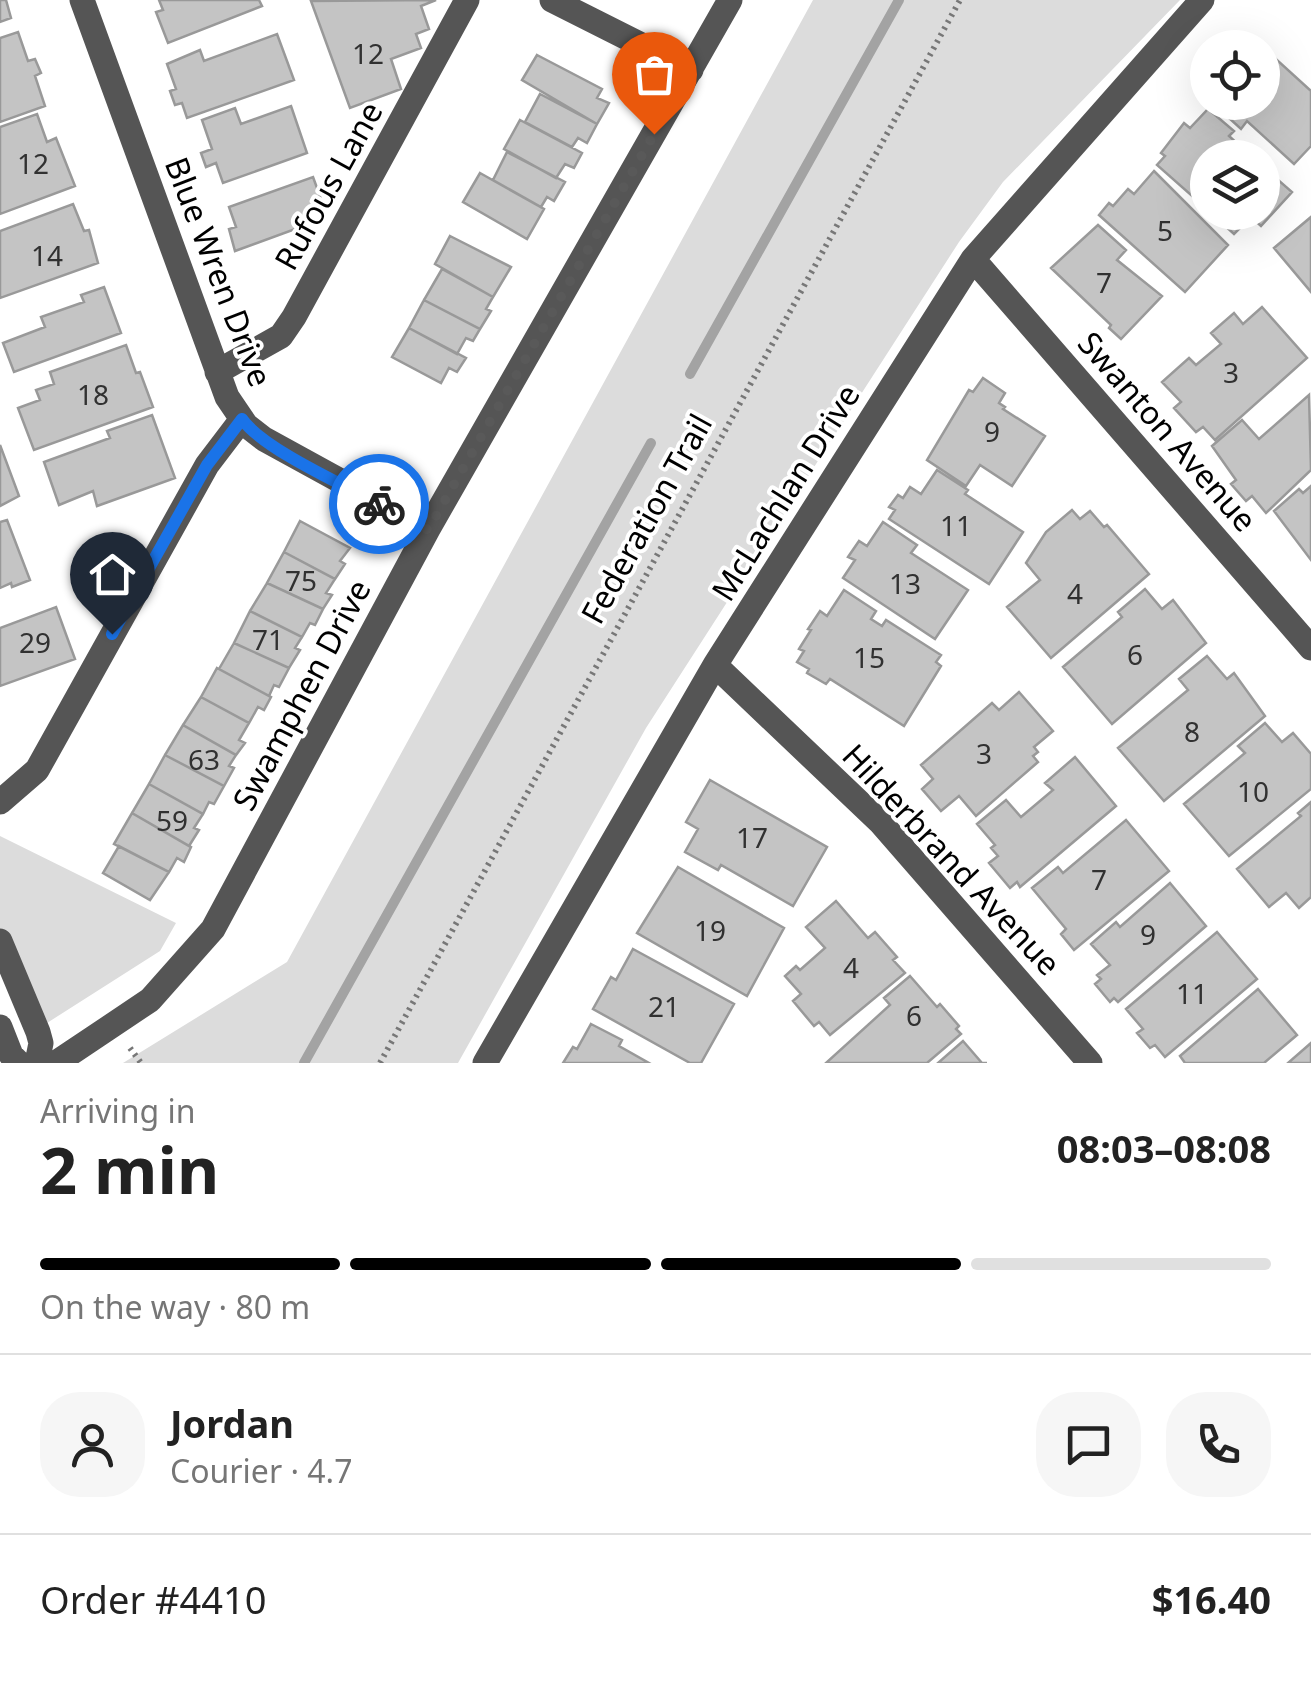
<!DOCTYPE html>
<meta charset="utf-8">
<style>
:root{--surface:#fff;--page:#f6f6f6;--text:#222;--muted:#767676;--line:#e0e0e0;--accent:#000}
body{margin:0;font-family:"Noto Sans",sans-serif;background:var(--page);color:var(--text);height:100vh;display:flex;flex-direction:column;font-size:38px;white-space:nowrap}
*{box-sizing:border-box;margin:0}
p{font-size:32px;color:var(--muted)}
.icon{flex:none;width:55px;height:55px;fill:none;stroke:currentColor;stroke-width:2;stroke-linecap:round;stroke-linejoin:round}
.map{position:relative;height:1063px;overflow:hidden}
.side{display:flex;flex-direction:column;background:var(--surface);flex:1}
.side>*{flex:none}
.tools{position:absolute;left:1190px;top:30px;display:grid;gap:20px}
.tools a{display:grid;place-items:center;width:90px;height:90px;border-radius:50%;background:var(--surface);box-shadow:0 10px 40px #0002;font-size:50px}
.pin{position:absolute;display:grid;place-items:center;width:85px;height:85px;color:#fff;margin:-102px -42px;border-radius:50% 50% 50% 0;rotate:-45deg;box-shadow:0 0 10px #0007}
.pin .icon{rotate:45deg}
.courier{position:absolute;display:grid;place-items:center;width:100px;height:100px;margin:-50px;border:8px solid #1a73e8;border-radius:50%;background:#fff;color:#222;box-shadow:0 2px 12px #0007}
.head em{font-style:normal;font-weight:700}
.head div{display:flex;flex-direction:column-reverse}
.head{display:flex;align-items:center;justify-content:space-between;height:170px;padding:0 40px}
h1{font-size:65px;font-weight:700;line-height:75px}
.bar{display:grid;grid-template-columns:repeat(4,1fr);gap:15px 10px;align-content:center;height:120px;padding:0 40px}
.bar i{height:12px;border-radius:8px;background:var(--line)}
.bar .active{background:var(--accent)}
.bar p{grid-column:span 4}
.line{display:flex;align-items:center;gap:25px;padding:0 40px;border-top:2px solid var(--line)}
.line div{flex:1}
.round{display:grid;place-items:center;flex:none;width:105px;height:105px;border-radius:40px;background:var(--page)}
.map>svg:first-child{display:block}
.green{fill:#dcdcdc}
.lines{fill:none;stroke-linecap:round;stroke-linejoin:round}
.stream{stroke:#a3a3a3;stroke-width:10}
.building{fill:#c4c4c4;stroke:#999;stroke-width:2.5}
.path{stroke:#777;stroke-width:6;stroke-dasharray:2.5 5;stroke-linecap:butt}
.minor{stroke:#555;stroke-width:25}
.done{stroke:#595959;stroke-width:10;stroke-dasharray:0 18}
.route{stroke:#1a73e8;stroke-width:12}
.labels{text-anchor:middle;stroke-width:8;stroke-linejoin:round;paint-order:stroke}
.number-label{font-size:28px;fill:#313131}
.street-label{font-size:32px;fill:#000;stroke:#fff}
</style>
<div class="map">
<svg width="1311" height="1063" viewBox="0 0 1311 1063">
<rect width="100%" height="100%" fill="#fff"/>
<path class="green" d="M813 0H1180L1003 182 959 242 646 728 458 1063H123L287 962Z
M0 836 176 923 160 951 36 1030 0 941Z"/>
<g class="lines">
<path class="stream" d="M690 374 899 0
M304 1063 651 443"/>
</g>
<path class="building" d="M0 0H6L11 18 0 22Z
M159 0H259L262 6 168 43 156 12 163 10Z
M436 0 421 6 429 29 416 34 421 48 391 59 401 89 350 108 311 1Z
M18 32 28 61 35 59 41 73 35 76 45 106 0 122V38Z
M277 34 294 80 187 118 182 103 175 105 170 91 176 89 167 64 200 50 204 61Z
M1266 50 1311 91V146L1294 164 1247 121 1241 129 1217 107 1221 102H1262V53Z
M537 55 602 89 597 98 609 103 597 124 522 80Z
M540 94 597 124 587 143 578 138 572 147 525 122Z
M291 106 307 153 223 183 216 163 206 167 201 153 212 149 202 120 235 108 241 124Z
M1208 109 1234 131 1229 136 1253 158H1208V210L1157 165 1165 156 1161 153 1184 123 1190 128Z
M37 114 47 142 56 138 75 186 0 214V127Z
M520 120 582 153 574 168 565 164 556 178 504 149Z
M507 152 565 182 554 201 547 197 541 207 493 180Z
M1262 166 1292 192 1261 226 1251 217 1234 234 1210 212H1262Z
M1154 171 1228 245 1185 292 1099 215 1109 203 1113 206 1128 189 1134 194Z
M480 173 544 209 527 239 463 202Z
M313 177 324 207 305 213 309 224 235 251 229 229 236 227 229 207Z
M73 204 84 231 89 230 98 263 0 298V231Z
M1311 217V292L1274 248Z
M1098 225 1126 250 1117 260 1162 296 1121 339 1109 328 1111 325 1051 268Z
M450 236 511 267 493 297 435 264Z
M442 269 493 297 486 309 491 311 480 329 424 300Z
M104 287 121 333 14 372 3 343 45 327 41 317 84 302 81 295Z
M424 300 480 329 473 341 466 338 457 354 409 328Z
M1262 307 1307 358 1215 440 1203 427 1196 432 1174 408 1181 402 1162 382 1189 358 1196 365 1221 344 1211 333 1234 313 1243 324Z
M409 328 466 358 457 372 449 368 441 383 392 357Z
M126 345 136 373 140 372 153 407 34 450 18 408 40 400 36 390 54 384 50 372Z
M983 378 1005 393 999 403 1005 407 1003 409 1045 436 1012 486 980 465 966 486 927 460 969 390 973 392Z
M1309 395 1311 470 1266 513 1252 496 1246 501 1231 484 1236 480 1212 446 1242 420 1259 439Z
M152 415 175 478 97 506 93 491 59 505 44 462 110 438 107 431Z
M0 445 19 496 0 506Z
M937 470 968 490 965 494 1023 532 989 584 889 519 895 510 889 507 898 495 903 498 910 487 921 494Z
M1311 486V560L1274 511 1299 489 1303 493Z
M1072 510 1080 519 1090 511 1104 527 1107 525 1149 574 1051 658 1007 607 1040 580 1026 563 1046 532Z
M7 520 30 580 12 587 11 583 0 588V522Z
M300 521 350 548 340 561 345 564 335 579 284 552Z
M883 522 917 545 911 553 968 590 935 639 843 578 855 560 848 557 859 541 867 546Z
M284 552 335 579 326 593 332 595 323 609 267 583Z
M267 583 323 609 315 625 310 623 302 637 250 611Z
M1145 589 1162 609 1173 600 1206 643 1112 724 1063 667 1122 617 1118 612Z
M844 590 876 611 871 619 882 626 886 620 941 655 936 662 941 666 904 726 830 679 826 684 807 673 809 669 797 662 804 651 799 649 811 630 808 629 820 611 827 616Z
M56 607 75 659 0 686V628Z
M250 611 302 637 295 648 300 650 289 668 234 643Z
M234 643 289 668 279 687 274 685 269 696 219 669Z
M1207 656 1227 679 1234 673 1265 716 1164 801 1118 748 1188 690 1179 679Z
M217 668 271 697 264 710 258 707 249 723 201 697Z
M1019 692 1053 731 1034 747 1038 752 1033 756 1038 762 976 816 959 796 941 811 922 789 933 779 921 765 992 703 999 710Z
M201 697 249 723 239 740 245 743 236 755 183 725Z
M1265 723 1282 742 1293 733 1311 754V789L1229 856 1184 804 1245 753 1238 746Z
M183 725 236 755 229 766 234 768 224 786 165 755Z
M165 755 224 786 214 804 209 802 203 814 149 784Z
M1075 757 1116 806 1020 887 1017 882 1010 888 989 863 998 856 991 848 995 845 977 824 1006 800 1021 817 1053 790 1045 783Z
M710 780 827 847 793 906 721 865 718 870 685 852 698 829 686 822Z
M149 784 203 814 194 828 199 830 189 846 132 813Z
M1311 802V897L1299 908 1286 893 1269 907 1237 869 1301 816 1298 813Z
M132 813 191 847 184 862 177 858 169 872 114 844Z
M1126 820 1169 871 1074 950 1061 934 1066 929 1032 888 1058 867 1063 873Z
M119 846 169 872 150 900 103 873Z
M678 867 784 928 747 996 637 933Z
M1170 883 1206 926 1118 1002 1114 998 1110 1002 1095 984 1101 979 1097 975 1110 965 1091 944 1116 922 1120 927Z
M836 901 868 938 875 932 897 957 893 960 905 973 830 1035 819 1022 814 1026 793 1001 801 994 785 976 796 966 800 970 825 948 806 927Z
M1217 932 1257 979 1165 1057 1155 1045 1150 1048 1137 1033 1143 1029 1126 1009Z
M633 949 734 1004 701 1063H690L593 1009 611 977 616 980Z
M910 976 937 1007 940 1004 959 1026 956 1029 961 1034 927 1063H826L890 1005 884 998Z
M1258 989 1297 1035 1264 1063H1185L1180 1056Z
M591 1024 622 1040 619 1046 649 1063H563L573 1047 577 1049Z
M963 1041 982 1063H987H938Z
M1311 1043V1063H1288Z"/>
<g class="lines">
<path class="path" d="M130 1048 141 1063
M380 1063 960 0"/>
<path class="minor" d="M82 0 227 397 246 425 264 439 428 529
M552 0 691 70
M973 259 1311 648
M217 372 281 336 294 317 467 0
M715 665 881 823 1090 1063
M0 802 37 770 207 465 242 419
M0 941 38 1032 41 1043 37 1063
M0 1027 11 1055 19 1063
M56 1063 150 1000 213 929 428 529 730 0
M485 1063 715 665 973 259 1202 0"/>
</g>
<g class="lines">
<path class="done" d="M379 504 428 530 654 134"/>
<path class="route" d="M112 634 207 465 242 419C263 449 344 485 379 504"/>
</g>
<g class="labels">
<g class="number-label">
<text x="368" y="64">12</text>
<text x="33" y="174">12</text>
<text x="1165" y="241">5</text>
<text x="47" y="266">14</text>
<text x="1104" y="293">7</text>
<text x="1231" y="383">3</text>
<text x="93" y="405">18</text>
<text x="992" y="442">9</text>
<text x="956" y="536">11</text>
<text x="301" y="591">75</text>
<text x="905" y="594">13</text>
<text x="1075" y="604">4</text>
<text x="268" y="650">71</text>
<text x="35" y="653">29</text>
<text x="1135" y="665">6</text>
<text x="869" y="668">15</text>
<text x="1192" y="742">8</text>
<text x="984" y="764">3</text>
<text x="204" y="770">63</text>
<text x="1253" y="802">10</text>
<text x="172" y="831">59</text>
<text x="752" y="848">17</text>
<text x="1099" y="890">7</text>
<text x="710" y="941">19</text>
<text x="1148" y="945">9</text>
<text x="851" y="978">4</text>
<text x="1192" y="1004">11</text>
<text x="664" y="1017">21</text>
<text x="914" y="1026">6</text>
</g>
<g class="street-label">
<text transform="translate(329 186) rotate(-61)" y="11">Rufous Lane</text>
<text transform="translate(218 272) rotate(69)" y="11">Blue Wren Drive</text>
<text transform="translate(1167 432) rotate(49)" y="11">Swanton Avenue</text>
<text transform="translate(786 493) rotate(-58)" y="11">McLachlan Drive</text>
<text transform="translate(647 519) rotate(-61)" y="11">Federation Trail</text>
<text transform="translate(302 695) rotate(-62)" y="11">Swamphen Drive</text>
<text transform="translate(951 860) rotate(47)" y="11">Hilderbrand Avenue</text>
</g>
</g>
</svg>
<div class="tools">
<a><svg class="icon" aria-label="locate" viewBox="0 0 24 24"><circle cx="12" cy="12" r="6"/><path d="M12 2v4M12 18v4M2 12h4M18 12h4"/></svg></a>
<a><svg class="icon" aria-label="layers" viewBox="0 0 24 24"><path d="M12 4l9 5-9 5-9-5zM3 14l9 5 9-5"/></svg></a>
</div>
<div class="pin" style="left:654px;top:134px;background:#ea580c"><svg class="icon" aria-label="bag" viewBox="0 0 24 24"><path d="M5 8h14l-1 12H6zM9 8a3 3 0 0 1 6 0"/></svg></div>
<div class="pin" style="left:112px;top:634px;background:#1f2937"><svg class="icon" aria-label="home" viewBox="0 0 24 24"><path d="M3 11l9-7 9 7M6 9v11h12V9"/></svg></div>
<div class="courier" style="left:379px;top:504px"><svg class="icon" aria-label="bike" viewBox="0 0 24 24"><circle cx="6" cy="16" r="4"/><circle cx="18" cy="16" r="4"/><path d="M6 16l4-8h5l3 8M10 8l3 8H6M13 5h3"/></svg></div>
</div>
<section class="side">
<div class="head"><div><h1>2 min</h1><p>Arriving in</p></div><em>08:03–08:08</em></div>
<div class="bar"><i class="active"></i><i class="active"></i><i class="active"></i><i></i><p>On the way · 80 m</p></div>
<div class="line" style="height:180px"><a class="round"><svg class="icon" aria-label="person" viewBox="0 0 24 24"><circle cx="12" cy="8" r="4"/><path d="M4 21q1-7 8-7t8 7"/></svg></a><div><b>Jordan</b><p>Courier · 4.7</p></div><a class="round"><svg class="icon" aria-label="chat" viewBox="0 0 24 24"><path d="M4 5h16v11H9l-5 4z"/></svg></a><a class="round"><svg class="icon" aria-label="phone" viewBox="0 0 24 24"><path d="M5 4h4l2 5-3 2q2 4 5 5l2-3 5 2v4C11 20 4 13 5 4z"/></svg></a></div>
<div class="line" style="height:130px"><div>Order #4410</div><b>$16.40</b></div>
</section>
